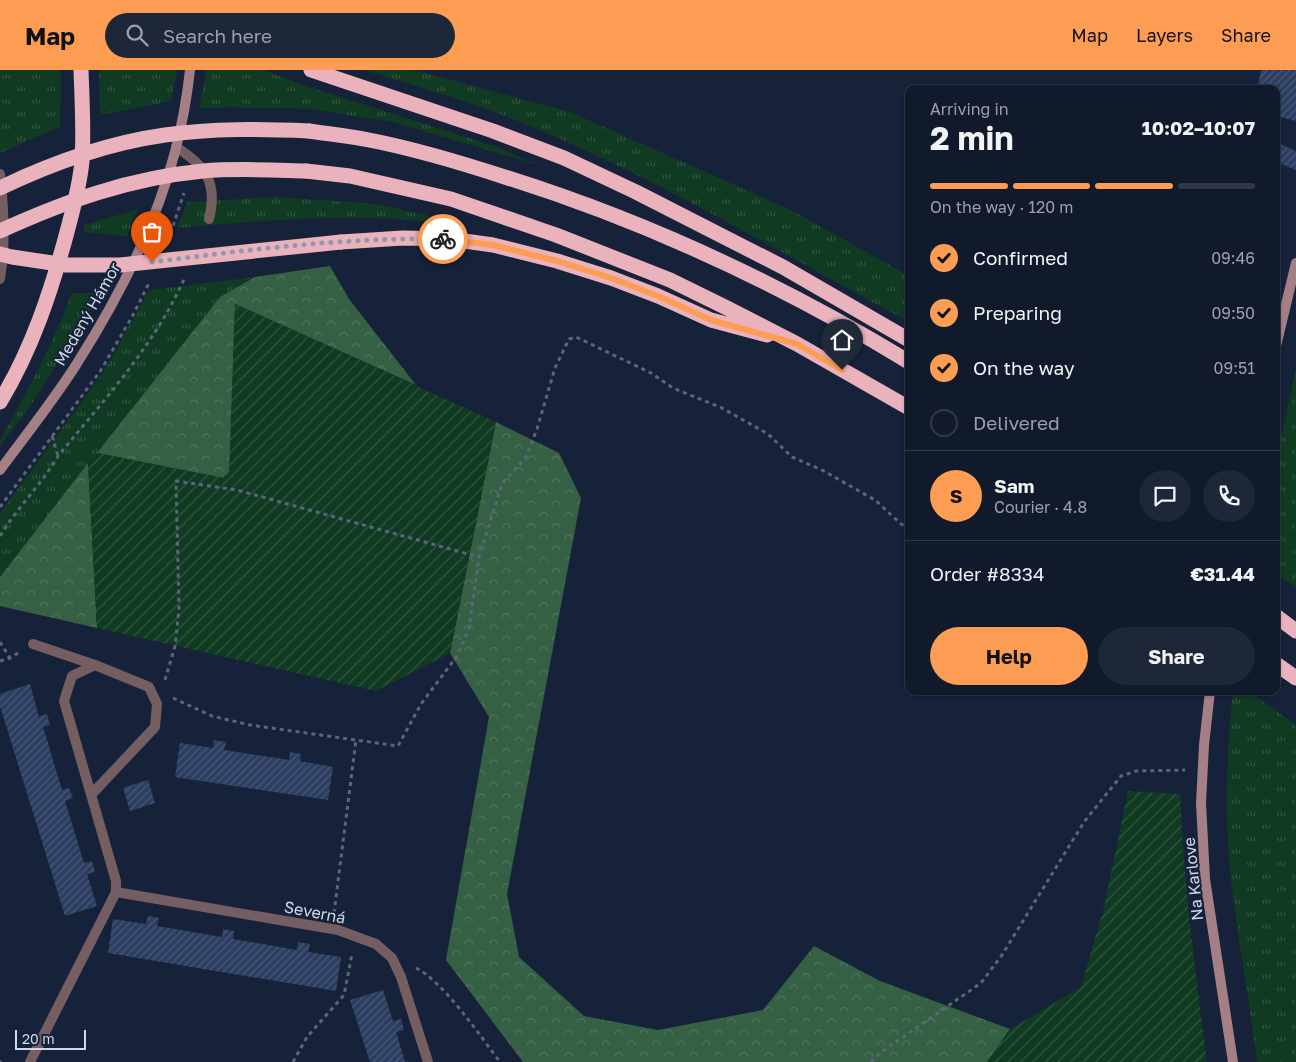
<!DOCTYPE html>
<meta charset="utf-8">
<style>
:root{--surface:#101a2b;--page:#1e2737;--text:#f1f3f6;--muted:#9ca1a9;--line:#303847;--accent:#fc9d53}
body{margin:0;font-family:"Golos Text",sans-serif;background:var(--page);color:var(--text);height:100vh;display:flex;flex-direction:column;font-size:19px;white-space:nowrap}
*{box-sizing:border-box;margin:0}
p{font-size:16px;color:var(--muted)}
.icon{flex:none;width:28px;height:28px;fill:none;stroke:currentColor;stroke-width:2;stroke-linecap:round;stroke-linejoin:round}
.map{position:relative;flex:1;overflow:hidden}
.side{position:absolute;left:905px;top:15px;width:375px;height:610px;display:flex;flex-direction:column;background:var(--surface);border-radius:10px;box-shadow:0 1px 4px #0004,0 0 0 1px var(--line)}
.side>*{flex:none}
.scale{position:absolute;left:15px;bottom:12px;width:71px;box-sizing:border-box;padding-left:5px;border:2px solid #d0d9e8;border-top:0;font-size:14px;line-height:18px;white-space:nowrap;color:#d0d9e8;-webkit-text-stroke:4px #162239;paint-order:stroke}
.pin{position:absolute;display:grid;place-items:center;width:42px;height:42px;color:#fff;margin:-51px -21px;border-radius:50% 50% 50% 0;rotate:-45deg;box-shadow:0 0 5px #0007}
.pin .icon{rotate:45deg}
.courier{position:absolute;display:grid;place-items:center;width:50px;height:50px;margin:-25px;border:4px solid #fc9d53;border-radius:50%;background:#fff;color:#222;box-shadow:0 1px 6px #0007}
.head em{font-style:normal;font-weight:700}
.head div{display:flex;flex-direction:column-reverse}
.head{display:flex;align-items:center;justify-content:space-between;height:85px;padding:0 25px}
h1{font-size:32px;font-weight:700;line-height:38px}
.bar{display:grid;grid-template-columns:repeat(4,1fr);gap:8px 5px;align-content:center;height:60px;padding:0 25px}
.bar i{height:6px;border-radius:4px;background:var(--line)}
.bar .on{background:var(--accent)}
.bar p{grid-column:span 4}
.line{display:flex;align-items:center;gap:12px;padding:0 25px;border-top:1px solid var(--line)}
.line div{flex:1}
.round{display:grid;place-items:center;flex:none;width:52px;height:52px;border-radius:26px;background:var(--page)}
ol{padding:0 25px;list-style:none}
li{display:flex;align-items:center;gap:15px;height:55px}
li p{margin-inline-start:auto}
li .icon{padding:5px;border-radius:50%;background:var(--accent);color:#111;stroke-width:4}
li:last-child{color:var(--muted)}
li i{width:28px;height:28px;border:2px solid var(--line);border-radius:50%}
.cta{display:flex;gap:10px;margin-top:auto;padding:10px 25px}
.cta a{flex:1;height:58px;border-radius:30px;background:var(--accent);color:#111;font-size:20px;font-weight:700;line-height:58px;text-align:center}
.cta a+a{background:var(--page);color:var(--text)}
header{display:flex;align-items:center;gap:30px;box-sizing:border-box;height:70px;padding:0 25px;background:var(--accent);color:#111}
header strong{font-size:24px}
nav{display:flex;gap:28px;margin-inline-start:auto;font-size:18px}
.search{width:350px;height:45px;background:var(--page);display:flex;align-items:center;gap:12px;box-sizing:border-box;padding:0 18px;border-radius:28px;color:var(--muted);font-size:19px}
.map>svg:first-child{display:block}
.grass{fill:url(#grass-tufts)}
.forest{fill:url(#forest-crowns)}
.garden{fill:url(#garden-furrows)}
.building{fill:url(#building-hatch)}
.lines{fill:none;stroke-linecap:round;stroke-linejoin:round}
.path{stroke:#5b667a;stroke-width:3;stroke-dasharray:4 4;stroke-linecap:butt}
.lane{stroke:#755e62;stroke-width:10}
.street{stroke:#755e62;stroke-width:10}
.secondary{stroke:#a48086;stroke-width:10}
.highway{stroke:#eab2bc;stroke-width:15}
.highway-bridge{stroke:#eab2bc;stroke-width:15}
.done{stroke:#8f99ab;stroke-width:5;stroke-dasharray:0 9}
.route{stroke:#fc9d53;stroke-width:6}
.labels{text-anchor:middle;stroke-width:4;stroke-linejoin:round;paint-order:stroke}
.street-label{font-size:16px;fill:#d0d9e8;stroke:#162239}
</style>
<header>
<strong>Map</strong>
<div class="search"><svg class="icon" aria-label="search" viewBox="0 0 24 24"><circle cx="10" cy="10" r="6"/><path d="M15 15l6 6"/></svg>Search here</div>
<nav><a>Map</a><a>Layers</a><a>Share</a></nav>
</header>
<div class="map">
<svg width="1296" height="992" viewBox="0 0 1296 992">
<defs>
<pattern id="grass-tufts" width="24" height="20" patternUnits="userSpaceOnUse" patternTransform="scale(1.25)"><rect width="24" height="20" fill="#103a21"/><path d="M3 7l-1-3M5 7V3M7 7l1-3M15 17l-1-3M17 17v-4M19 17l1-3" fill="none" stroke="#325641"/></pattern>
<pattern id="forest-crowns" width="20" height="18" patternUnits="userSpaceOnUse" patternTransform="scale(1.25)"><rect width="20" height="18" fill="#356044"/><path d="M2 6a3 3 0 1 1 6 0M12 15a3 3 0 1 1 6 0" fill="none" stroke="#51765f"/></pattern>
<pattern id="garden-furrows" width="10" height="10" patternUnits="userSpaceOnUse" patternTransform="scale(1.25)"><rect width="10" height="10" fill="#103a21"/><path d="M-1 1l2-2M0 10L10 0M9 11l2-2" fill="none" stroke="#325641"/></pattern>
<pattern id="building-hatch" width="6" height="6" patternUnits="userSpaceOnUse" patternTransform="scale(1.25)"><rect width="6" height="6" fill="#2b3d60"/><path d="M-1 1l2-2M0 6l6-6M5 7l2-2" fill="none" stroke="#495877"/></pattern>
</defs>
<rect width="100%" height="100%" fill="#162239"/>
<path class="grass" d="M0 0H60L61 3 60 57 0 83Z
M99 0H177L171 31 100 45Z
M206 0H264L300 14 497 77 536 94 392 52 311 39 226 37 199 39Z
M364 0H414L570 42 791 140 909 206V252C781 183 654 106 518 51 468 31 415 16 364 0Z
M277 127 377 134 434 147 457 155C364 141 271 150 177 158L187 132Z
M138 139 127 166 84 162V155Z
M255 207 220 227 0 507V443L104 301 149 220Z
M72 223H101L33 332 0 376V370C27 322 53 274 72 223Z
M1296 299V517L1276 504V391Z
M1233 621H1248L1296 655V992H1257C1250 934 1239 877 1232 819 1224 755 1226 686 1233 621Z"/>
<path class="forest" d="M330 196 349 229 416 315 235 234 230 402 223 408 97 383 220 227 255 207Z
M496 352 559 383 581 428 507 824 519 887 584 946 658 960 763 940 814 876 880 911 1010 959 987 992H523L446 890 489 647 450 583Z
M88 393 97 558 0 536V507Z"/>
<path class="garden" d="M235 234 496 352 450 583 376 621 97 558 88 393 97 383 223 408 229 402Z
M1128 721 1180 724C1184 814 1195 903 1207 992H987L1010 959 1081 917 1104 837Z"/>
<path class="building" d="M1261 0H1296V51L1276 46V19H1257Z
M1276 72 1296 81V100L1276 92Z
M30 614 39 647 47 644 50 655 43 657 62 720 69 718 73 728 65 731 84 793 92 791 95 802 87 804 97 836 65 846 0 636V624Z
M214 670 226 672 224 680 289 690 290 682 301 684 300 691 333 697 328 730 175 707 180 673 213 678Z
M148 710 155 733 130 741 123 718Z
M148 846 159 848 157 856 222 867 223 859 234 861 233 869 297 880 298 872 310 874 308 882 341 887 336 921 108 883 113 849 146 854Z
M383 920 393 951 401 949 404 960 396 962 405 992H370L350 930Z"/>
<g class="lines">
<path class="path" d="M168 171 184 123
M52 366 58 386
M0 437 101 300 133 245 150 211
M0 466C17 438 41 415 58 386 104 330 155 275 185 207
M0 572 10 588
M0 591 10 588 20 582
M165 610 175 576 179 539 176 411 237 420 479 487
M173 628 212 646 250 655 398 676 421 634 457 586 469 559 479 487 502 414 526 387 537 359 555 298 569 269 576 267 651 303 673 318 722 338 768 364 792 387 822 400 875 430 901 454 909 458
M334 843 356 670
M416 898C443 911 481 967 500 992
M0 991 1 992
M293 992 307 967 344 925 352 884
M871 992 880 983 981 913 1002 885 1084 752 1121 706 1136 701 1185 700"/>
<path class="lane" d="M176 77C206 96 218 113 209 149
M0 104C4 139 6 174 0 209"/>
<path class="street" d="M33 574 95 595
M116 822 338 860 376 874 392 888 401 907 428 992
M30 992 116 822V811L64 631 72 606 95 595 149 617 157 634 155 657 91 725"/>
<path class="secondary" d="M1276 276 1296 193
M0 400C26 365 53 331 76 295 118 229 155 158 175 82 182 55 187 28 190 0
M1210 621 1204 675 1201 733 1205 809 1233 992"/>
<path class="highway" d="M311 0 493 61 564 88 636 122 783 197 909 270
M309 61C329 64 350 66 369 70 416 79 462 93 508 108 647 152 784 216 909 292
M306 101 350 106 451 129 556 165 670 210 727 238 797 274 909 338
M341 172 403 168 450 169 493 175 557 191 611 208 658 226 711 250 767 265
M0 332C32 279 51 222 67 162 73 139 80 115 82 91 84 61 82 30 81 0
M1276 546 1296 561
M1276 594 1296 608"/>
<path class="highway-bridge" d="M0 118C52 93 108 73 165 65 213 58 261 59 309 61
M0 161C66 131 130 108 203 101 237 98 271 100 306 101
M0 184 12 187 66 195H120L341 172"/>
</g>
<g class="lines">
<path class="done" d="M152 192C248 180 346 167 443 169"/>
<path class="route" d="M443 169 493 175 557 191 611 208 658 226 711 250 797 274 842 300"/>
</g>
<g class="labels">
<g class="street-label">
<text transform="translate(87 244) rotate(-60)" y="6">Medený Hámor</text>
<text transform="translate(1193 809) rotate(-96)" y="6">Na Karlove</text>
<text transform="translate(315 842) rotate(11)" y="6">Severná</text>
</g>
</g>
</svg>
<div class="scale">20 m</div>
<div class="pin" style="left:152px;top:192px;background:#ea580c"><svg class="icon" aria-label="bag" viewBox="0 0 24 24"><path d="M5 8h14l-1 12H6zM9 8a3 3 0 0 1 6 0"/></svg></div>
<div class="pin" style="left:842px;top:300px;background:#1f2937"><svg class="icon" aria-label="home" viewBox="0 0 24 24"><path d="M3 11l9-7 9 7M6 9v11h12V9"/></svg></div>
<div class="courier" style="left:443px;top:169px"><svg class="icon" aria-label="bike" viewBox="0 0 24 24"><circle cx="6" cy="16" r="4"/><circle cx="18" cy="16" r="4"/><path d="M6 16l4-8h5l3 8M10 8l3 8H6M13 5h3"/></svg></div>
<section class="side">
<div class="head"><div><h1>2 min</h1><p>Arriving in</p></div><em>10:02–10:07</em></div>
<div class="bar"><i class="on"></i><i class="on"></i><i class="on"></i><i></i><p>On the way · 120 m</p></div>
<ol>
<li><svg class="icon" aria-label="check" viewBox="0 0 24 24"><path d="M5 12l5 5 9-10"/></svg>Confirmed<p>09:46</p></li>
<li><svg class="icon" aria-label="check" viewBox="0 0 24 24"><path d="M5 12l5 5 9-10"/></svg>Preparing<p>09:50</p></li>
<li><svg class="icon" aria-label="check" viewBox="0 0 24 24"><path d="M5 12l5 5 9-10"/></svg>On the way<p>09:51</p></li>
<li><i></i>Delivered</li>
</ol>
<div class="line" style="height:90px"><b class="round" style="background:var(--accent);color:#111">S</b><div><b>Sam</b><p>Courier · 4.8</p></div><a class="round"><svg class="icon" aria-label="chat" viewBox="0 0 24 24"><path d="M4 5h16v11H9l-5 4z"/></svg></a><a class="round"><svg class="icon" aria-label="phone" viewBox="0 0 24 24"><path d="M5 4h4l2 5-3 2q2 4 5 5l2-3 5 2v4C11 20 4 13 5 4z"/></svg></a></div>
<div class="line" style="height:65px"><div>Order #8334</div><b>€31.44</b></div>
<div class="cta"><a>Help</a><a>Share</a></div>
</section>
</div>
